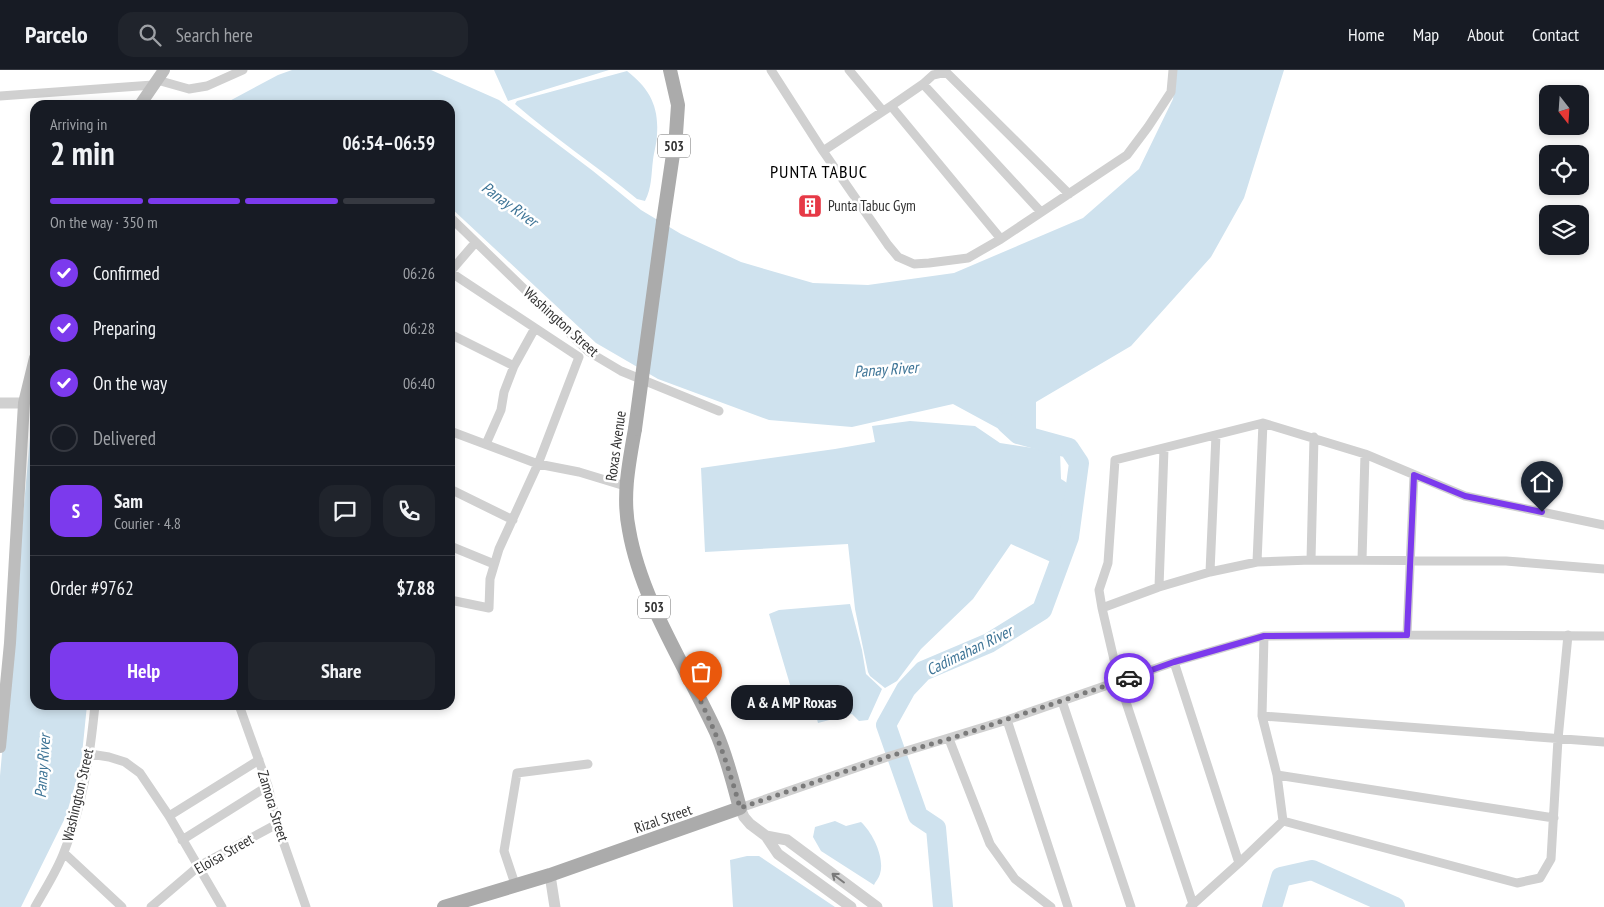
<!DOCTYPE html>
<meta charset="utf-8">
<style>
:root{--surface:#171b24;--page:#20242c;--text:#f1f3f6;--muted:#9ea1a6;--line:#363941;--accent:#7c3aed}
body{margin:0;font-family:"PT Sans Narrow",sans-serif;background:var(--page);color:var(--text);height:100vh;display:flex;flex-direction:column;font-size:19px;white-space:nowrap}
*{box-sizing:border-box;margin:0}
p{font-size:16px;color:var(--muted)}
.icon{flex:none;width:28px;height:28px;fill:none;stroke:currentColor;stroke-width:2;stroke-linecap:round;stroke-linejoin:round}
.map{position:relative;flex:1;overflow:hidden}
.sheet{position:absolute;left:30px;top:30px;width:425px;height:610px;display:flex;flex-direction:column;background:var(--surface);border-radius:15px;box-shadow:0 2px 8px #0003}
.sheet>*{flex:none}
.needle{width:32px;rotate:163deg}
.fabs{position:absolute;left:1539px;top:15px;display:grid;gap:10px}
.fabs a{display:grid;place-items:center;width:50px;height:50px;border-radius:10px;background:var(--surface);box-shadow:0 2px 8px #0003;font-size:25px}
.pin{position:absolute;display:grid;place-items:center;width:42px;height:42px;color:#fff;margin:-51px -21px;border-radius:50% 50% 50% 0;rotate:-45deg;box-shadow:0 0 5px #0007}
.pin .icon{rotate:45deg}
.courier{position:absolute;display:grid;place-items:center;width:50px;height:50px;margin:-25px;border:4px solid #7c3aed;border-radius:50%;background:#fff;color:#222;box-shadow:0 1px 6px #0007}
.bubble{position:absolute;height:35px;border-radius:15px;background:var(--surface);box-shadow:0 2px 8px #0003;font-size:16px;font-weight:600;line-height:35px;text-align:center}
.summary em{font-style:normal;font-weight:600}
.summary div{display:flex;flex-direction:column-reverse}
.summary{display:flex;align-items:center;justify-content:space-between;height:85px;padding:0 20px}
h1{font-size:32px;font-weight:600;line-height:38px}
.bar{display:grid;grid-template-columns:repeat(4,1fr);gap:8px 5px;align-content:center;height:60px;padding:0 20px}
.bar i{height:6px;border-radius:4px;background:var(--line)}
.bar .selected{background:var(--accent)}
.bar p{grid-column:span 4}
.line{display:flex;align-items:center;gap:12px;padding:0 20px;border-top:1px solid var(--line)}
.line div{flex:1}
.round{display:grid;place-items:center;flex:none;width:52px;height:52px;border-radius:15px;background:var(--page)}
ol{padding:0 20px;list-style:none}
li{display:flex;align-items:center;gap:15px;height:55px}
li p{margin-inline-start:auto}
li .icon{padding:5px;border-radius:50%;background:var(--accent);color:#fff;stroke-width:4}
li:last-child{color:var(--muted)}
li i{width:28px;height:28px;border:2px solid var(--line);border-radius:50%}
.button{display:flex;gap:10px;margin-top:auto;padding:10px 20px}
.button a{flex:1;height:58px;border-radius:15px;background:var(--accent);color:#fff;font-size:20px;font-weight:600;line-height:58px;text-align:center}
.button a+a{background:var(--page);color:var(--text)}
header{display:flex;align-items:center;gap:30px;box-sizing:border-box;height:70px;padding:0 25px;background:var(--surface);border-bottom:1px solid var(--line)}
header strong{font-size:24px}
nav{display:flex;gap:28px;margin-inline-start:auto;font-size:18px}
.search{width:350px;height:45px;background:var(--page);display:flex;align-items:center;gap:12px;box-sizing:border-box;padding:0 18px;border-radius:15px;color:var(--muted);font-size:19px}
.map>svg:first-child{display:block}
.water{fill:#cfe2ee}
.lines{fill:none;stroke-linecap:round;stroke-linejoin:round}
.river{stroke:#cfe2ee;stroke-width:20}
.minor{stroke:#d0d0d0;stroke-width:9}
.tertiary{stroke:#d0d0d0;stroke-width:11}
.secondary{stroke:#bdbdbd;stroke-width:12}
.primary{stroke:#ababab;stroke-width:14}
.primary-bridge{stroke:#ababab;stroke-width:14}
.oneway{stroke:#7a7a7a}
.done{stroke:#7a7a7a;stroke-width:5;stroke-dasharray:0 9}
.route{stroke:#7c3aed;stroke-width:6}
.labels{text-anchor:middle;stroke-width:5;stroke-linejoin:round;paint-order:stroke}
.shield{fill:#fff;stroke:#707070;stroke-width:1}
.shield-label{font-size:14px;font-weight:bold;fill:#333}
.poi-label{font-size:15px;fill:#333;stroke:#fff;text-anchor:start}
.street-label{font-size:15px;fill:#333;stroke:#fff}
.water-label{font-size:16px;font-style:italic;fill:#3f7597;stroke:#fff}
.quarter-label{font-size:18px;letter-spacing:1px;fill:#000;stroke:#fff}
</style>
<header>
<strong>Parcelo</strong>
<div class="search"><svg class="icon" aria-label="search" viewBox="0 0 24 24"><circle cx="10" cy="10" r="6"/><path d="M15 15l6 6"/></svg>Search here</div>
<nav><a>Home</a><a>Map</a><a>About</a><a>Contact</a></nav>
</header>
<div class="map">
<svg width="1604" height="837" viewBox="0 0 1604 837">
<rect width="100%" height="100%" fill="#fff"/>
<path class="water" d="M292 0H431L499 30 593 101 641 140 681 164 741 192 813 213 868 215 954 203 1083 148 1139 99 1173 29 1176 0H1284L1244 128 1211 187 1131 276 1036 332V362L1021 371 953 334 852 357 769 350 658 309 596 273 450 137V35H222L278 5Z
M494 0H609L508 31Z
M627 1C649 18 659 36 657 64 657 73 654 81 653 90 651 106 652 117 645 131L637 129C597 96 554 68 515 34L517 31Z
M35 311V635H87L81 694 66 746 21 837H0V706Z
M910 351 975 356 1000 373 1060 382 1061 409C1064 411 1068 413 1071 416 1082 429 1065 480 1060 496L1011 474 973 529 921 579 897 611 885 618 870 606 868 602 855 539 848 474 705 482 701 398 835 379 875 372 872 356Z
M850 534 862 580 866 604 882 619 868 650 859 651 852 644 818 653 812 631 804 624 794 628 769 544 779 540Z
M835 751 846 756 861 752C873 763 885 788 880 804 879 808 875 812 874 815L821 781 813 767 815 757Z
M747 786H759L835 837H733L730 790Z"/>
<g class="lines">
<path class="river" d="M943 837 936 758 918 746 886 655 906 619 923 601 989 573 1042 540 1069 467 1079 393 1069 378 1018 364 1006 353
M1272 837 1281 807 1312 800 1395 837"/>
<path class="minor" d="M771 0 823 81 888 175 898 187 914 194 929 193 968 188 1001 169 1127 85 1148 57 1171 22 1173 0
M849 0 883 41
M157 10 189 19 207 16 243 0
M923 14 1041 142
M0 26 153 15
M891 36 1001 169
M823 81 891 36 923 14 933 5 946 2 1069 124
M450 147 589 282 621 301 719 341
M450 202 475 173
M450 264 514 296 504 322 501 340 486 374
M514 296 535 258
M450 361 538 394 579 402 625 416
M450 419 513 450
M450 476 494 494
M1311 490 1314 367
M1362 490 1365 384
M1257 492 1263 353
M1210 502 1216 365
M1159 517 1164 379
M450 530 489 538 490 509 499 479 538 394 579 287 450 202
M1102 538 1159 517 1210 502 1257 492 1311 490 1506 491 1604 499
M1407 565 1414 405
M1174 592 1239 793
M1062 631 1131 837
M239 635 268 716 277 754 306 837
M1262 646 1604 672
M1007 650 1068 837
M949 669 990 774 1015 809 1051 837
M90 684 109 687 125 692 140 703 169 746 222 837
M1277 705 1554 748
M740 738 890 686 1007 650 1174 592 1264 566 1407 565 1604 566
M169 746 259 690
M1283 751 1517 813 1540 808 1551 789 1558 669 1568 565
M182 770 268 716
M64 783 122 837
M515 814 504 781 517 703 588 694
M1193 834 1119 611 1102 538 1099 520 1108 493 1115 390 1263 353 1365 384 1465 426 1604 455
M35 837C45 819 57 801 64 782 83 736 90 685 95 635
M151 837 199 796 277 754
M1190 837 1239 793 1283 751 1277 705 1262 646 1264 566"/>
<path class="tertiary" d="M0 333H24
M740 738 744 747 750 754 766 766 778 784 851 837
M766 766 787 770 877 837
M550 805 555 837"/>
<path class="secondary" d="M140 35 164 0
M0 677 10 573 24 333 35 288"/>
<path class="primary" d="M663 152 676 64 678 35 670 0
M444 837 550 805 740 738C733 713 727 687 716 662 687 599 641 530 629 460 622 426 629 393 635 359"/>
<path class="primary-bridge" d="M635 359 663 152"/>
</g>
<defs><path id="oneway-shaft" d="M-6 0H5M1.5-3L5.5 0L1.5 3" fill="none" stroke-width="1.6" stroke-linecap="round" stroke-linejoin="round" transform="scale(1.25)"/></defs>
<use class="oneway" href="#oneway-shaft" transform="translate(838 808) rotate(-143)"/>
<g class="lines">
<path class="done" d="M701 632C718 666 730 701 740 738L890 686 949 669 1129 608"/>
<path class="route" d="M1129 608 1174 592 1264 566 1407 565 1414 405 1465 426 1542 442"/>
</g>
<defs>
<symbol id="building-square" viewBox="-11 -11 22 22"><rect x="-9" y="-9" width="18" height="18" rx="4" fill="#e63946" stroke="#fff"/><path d="M-4-6H4V6H1V3H-1V6H-4ZM-2.5-4.3h1.7v1.8h-1.7ZM.8-4.3h1.7v1.8H.8ZM-2.5-1h1.7V.8h-1.7ZM.8-1h1.7V.8H.8Z" fill="#fff"/></symbol>
</defs>
<g fill-rule="evenodd">
<use href="#building-square" x="796" y="122" width="28" height="28"/>
</g>
<g class="labels">
<g class="shield">
<rect x="658" y="64.5" width="32" height="23" rx="4"/>
<rect x="638" y="525.5" width="32" height="23" rx="4"/>
</g>
<g class="shield-label">
<text x="674" y="81">503</text>
<text x="654" y="542">503</text>
</g>
<g class="poi-label">
<text x="828" y="141">Punta Tabuc Gym</text>
</g>
<g class="street-label">
<text transform="translate(561 252) rotate(42)" y="5">Washington Street</text>
<text transform="translate(616 376) rotate(-82)" y="5">Roxas Avenue</text>
<text transform="translate(78 725) rotate(-77)" y="5">Washington Street</text>
<text transform="translate(273 736) rotate(73)" y="5">Zamora Street</text>
<text transform="translate(663 749) rotate(-19)" y="5">Rizal Street</text>
<text transform="translate(224 784) rotate(-30)" y="5">Eloisa Street</text>
</g>
<g class="water-label">
<text transform="translate(510 134) rotate(36)" y="6">Panay River</text>
<text transform="translate(886 299) rotate(-4)" y="6">Panay River</text>
<text transform="translate(969 580) rotate(-26)" y="6">Cadimahan River</text>
<text transform="translate(42 696) rotate(-86)" y="6">Panay River</text>
</g>
<g class="quarter-label">
<text x="819" y="108">PUNTA TABUC</text>
</g>
</g>
</svg>
<div class="fabs">
<a><svg class="needle" viewBox="-14 -14 28 28"><path d="M0-13l5 13h-10z" fill="#e53935"/><path d="M0 13l5-13h-10z" fill="#9ea1a6"/></svg></a>
<a><svg class="icon" aria-label="locate" viewBox="0 0 24 24"><circle cx="12" cy="12" r="6"/><path d="M12 2v4M12 18v4M2 12h4M18 12h4"/></svg></a>
<a><svg class="icon" aria-label="layers" viewBox="0 0 24 24"><path d="M12 4l9 5-9 5-9-5zM3 14l9 5 9-5"/></svg></a>
</div>
<div class="pin" style="left:701px;top:632px;background:#ea580c"><svg class="icon" aria-label="bag" viewBox="0 0 24 24"><path d="M5 8h14l-1 12H6zM9 8a3 3 0 0 1 6 0"/></svg></div>
<div class="pin" style="left:1542px;top:442px;background:#1f2937"><svg class="icon" aria-label="home" viewBox="0 0 24 24"><path d="M3 11l9-7 9 7M6 9v11h12V9"/></svg></div>
<div class="courier" style="left:1129px;top:608px"><svg class="icon" aria-label="car" viewBox="0 0 24 24"><path d="M5 17H2v-5l4-1 3-4h7l3 4 3 1v5h-3M9 17h6M6 11h13"/><circle cx="7" cy="17" r="2"/><circle cx="17" cy="17" r="2"/></svg></div>
<div class="bubble" style="left:731px;top:615px;width:122px">A &amp; A MP Roxas</div>
<section class="sheet">
<div class="summary"><div><h1>2 min</h1><p>Arriving in</p></div><em>06:54–06:59</em></div>
<div class="bar"><i class="selected"></i><i class="selected"></i><i class="selected"></i><i></i><p>On the way · 350 m</p></div>
<ol>
<li><svg class="icon" aria-label="check" viewBox="0 0 24 24"><path d="M5 12l5 5 9-10"/></svg>Confirmed<p>06:26</p></li>
<li><svg class="icon" aria-label="check" viewBox="0 0 24 24"><path d="M5 12l5 5 9-10"/></svg>Preparing<p>06:28</p></li>
<li><svg class="icon" aria-label="check" viewBox="0 0 24 24"><path d="M5 12l5 5 9-10"/></svg>On the way<p>06:40</p></li>
<li><i></i>Delivered</li>
</ol>
<div class="line" style="height:90px"><b class="round" style="background:var(--accent);color:#fff">S</b><div><b>Sam</b><p>Courier · 4.8</p></div><a class="round"><svg class="icon" aria-label="chat" viewBox="0 0 24 24"><path d="M4 5h16v11H9l-5 4z"/></svg></a><a class="round"><svg class="icon" aria-label="phone" viewBox="0 0 24 24"><path d="M5 4h4l2 5-3 2q2 4 5 5l2-3 5 2v4C11 20 4 13 5 4z"/></svg></a></div>
<div class="line" style="height:65px"><div>Order #9762</div><b>$7.88</b></div>
<div class="button"><a>Help</a><a>Share</a></div>
</section>
</div>
